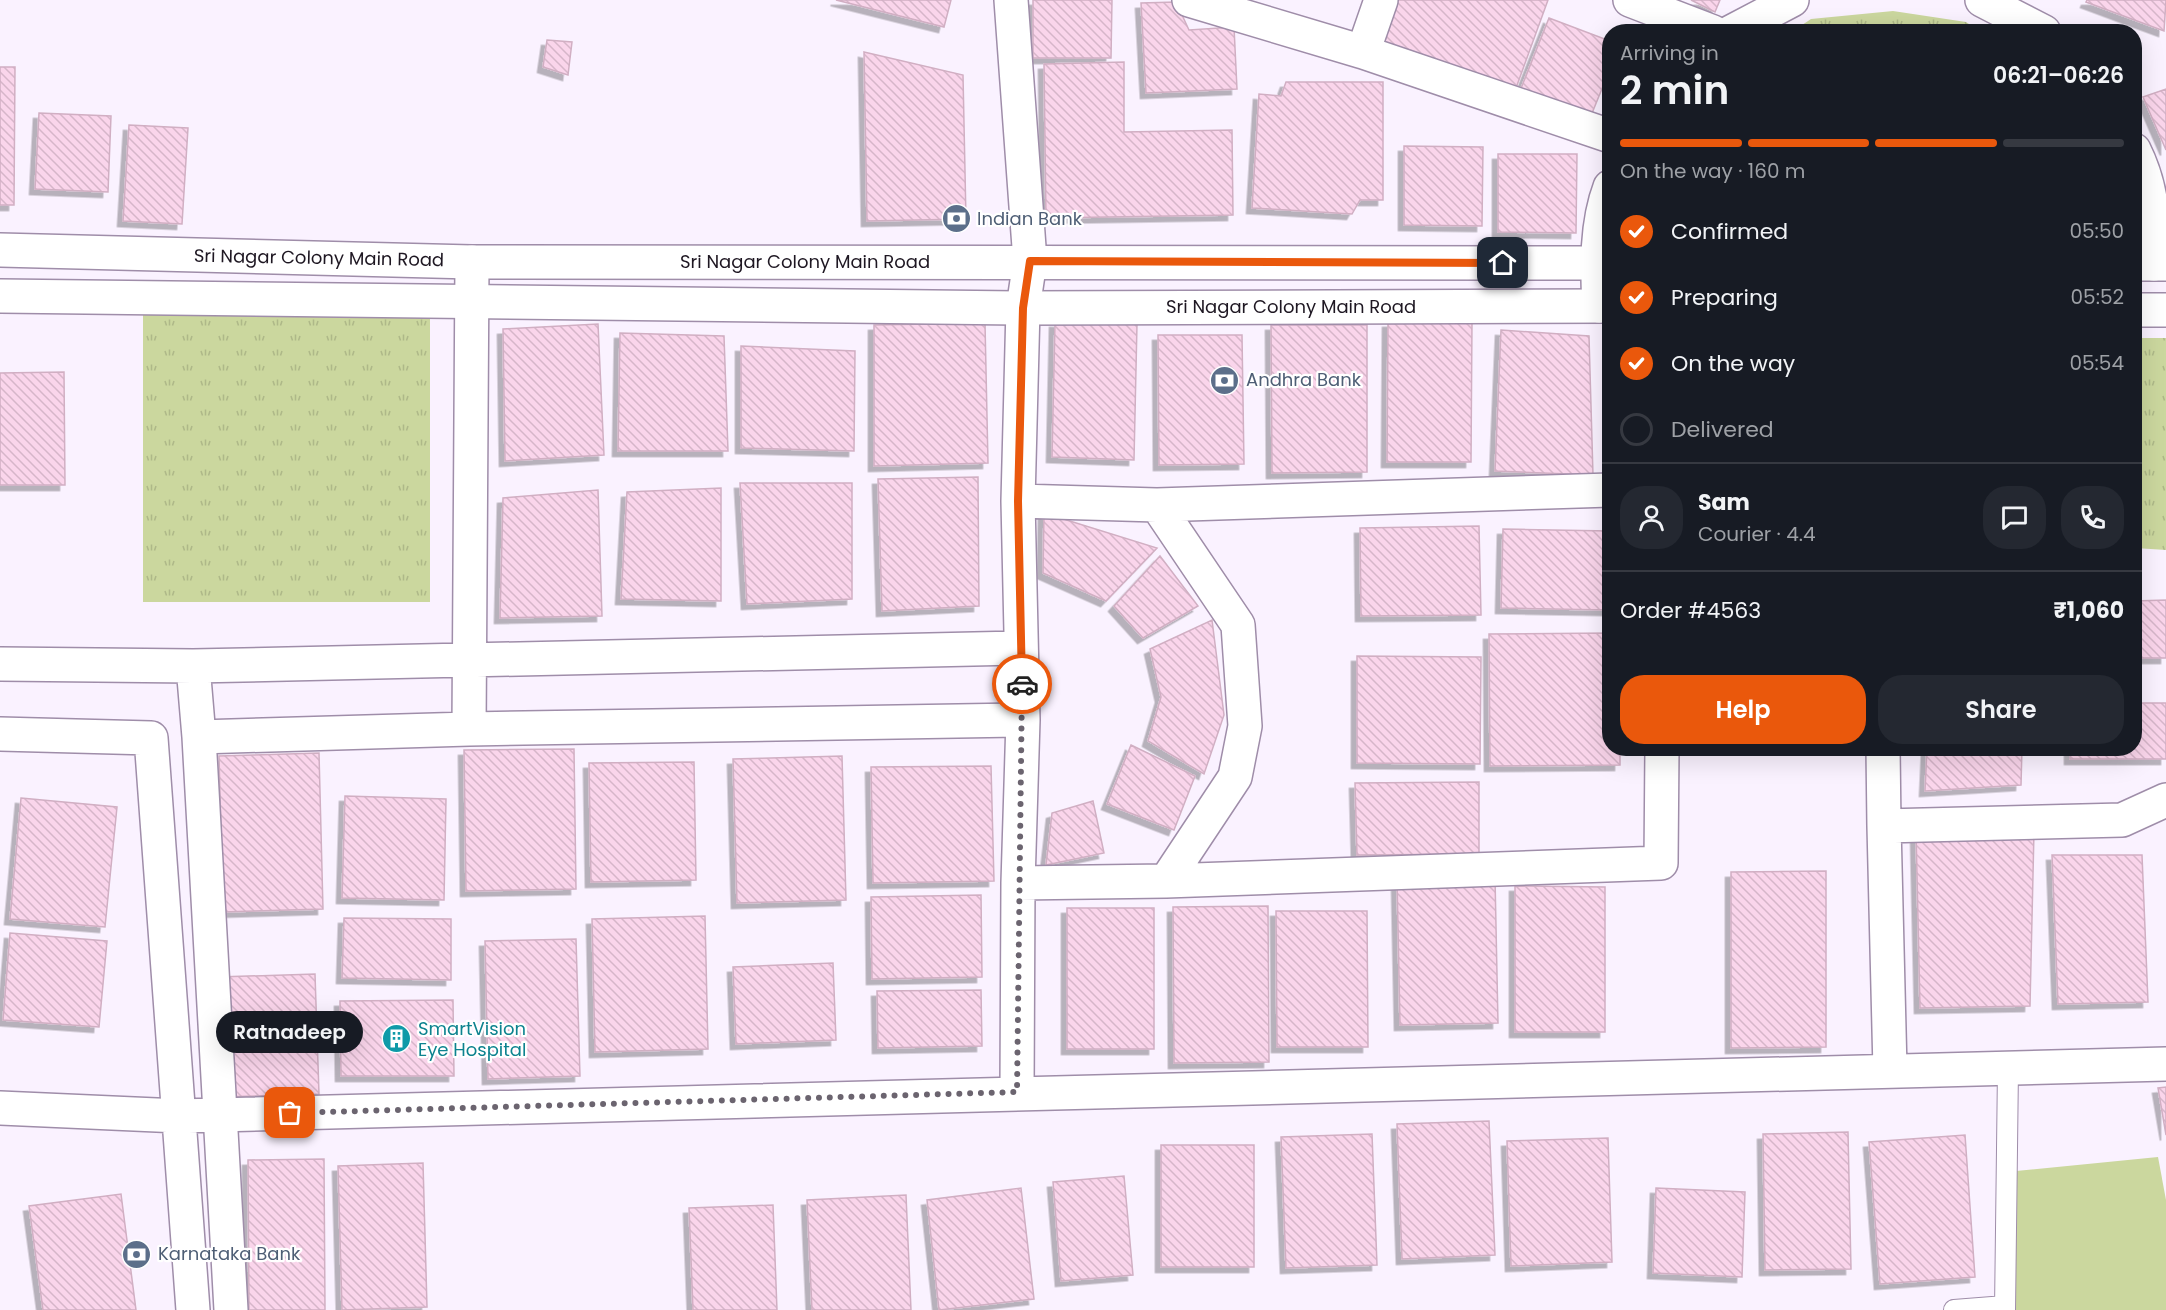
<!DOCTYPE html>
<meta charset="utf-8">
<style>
:root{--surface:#171b24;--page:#242831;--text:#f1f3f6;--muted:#9ea1a6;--line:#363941;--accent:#ea580c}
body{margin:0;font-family:Poppins,sans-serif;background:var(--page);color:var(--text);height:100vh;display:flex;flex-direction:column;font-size:22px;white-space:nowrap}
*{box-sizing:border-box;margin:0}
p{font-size:20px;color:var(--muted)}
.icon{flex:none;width:33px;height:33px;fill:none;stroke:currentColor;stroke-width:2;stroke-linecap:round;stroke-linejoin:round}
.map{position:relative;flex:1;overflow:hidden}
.panel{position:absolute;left:1602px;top:24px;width:540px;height:732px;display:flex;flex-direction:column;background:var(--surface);border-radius:24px;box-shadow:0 6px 24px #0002}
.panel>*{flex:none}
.pin{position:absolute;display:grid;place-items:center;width:51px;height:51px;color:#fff;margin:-26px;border-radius:12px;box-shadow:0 3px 9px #0006}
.courier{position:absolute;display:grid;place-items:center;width:60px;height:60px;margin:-30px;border:4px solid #ea580c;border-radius:50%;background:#fff;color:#222;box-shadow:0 2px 8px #0007}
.bubble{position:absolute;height:42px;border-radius:21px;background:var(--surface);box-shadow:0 6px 24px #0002;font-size:20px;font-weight:600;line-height:42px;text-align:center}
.headline em{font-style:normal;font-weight:600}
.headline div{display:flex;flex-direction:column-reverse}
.headline{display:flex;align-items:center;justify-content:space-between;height:102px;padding:0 18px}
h1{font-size:39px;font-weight:600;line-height:45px}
.bar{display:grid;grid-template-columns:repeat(4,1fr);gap:9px 6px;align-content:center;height:72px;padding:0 18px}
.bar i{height:8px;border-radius:4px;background:var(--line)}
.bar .on{background:var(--accent)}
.bar p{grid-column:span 4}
.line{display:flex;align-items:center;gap:15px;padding:0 18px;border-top:2px solid var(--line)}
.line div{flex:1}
.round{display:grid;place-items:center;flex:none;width:63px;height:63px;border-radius:24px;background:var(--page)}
ol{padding:0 18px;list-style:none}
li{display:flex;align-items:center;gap:18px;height:66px}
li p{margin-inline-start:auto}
li .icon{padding:6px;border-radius:50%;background:var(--accent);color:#fff;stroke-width:4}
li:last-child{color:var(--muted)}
li i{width:33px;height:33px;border:3px solid var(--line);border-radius:50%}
.action{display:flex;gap:12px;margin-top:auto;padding:12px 18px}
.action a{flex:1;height:69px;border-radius:24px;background:var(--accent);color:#fff;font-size:24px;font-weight:600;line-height:69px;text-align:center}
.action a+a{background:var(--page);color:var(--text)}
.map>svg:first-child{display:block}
.green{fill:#cbd79e}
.park{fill:url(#park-tufts)}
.building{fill:url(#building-back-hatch);stroke:#d1afc3;stroke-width:1.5;filter:url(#shadow)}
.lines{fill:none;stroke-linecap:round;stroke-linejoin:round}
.service-casing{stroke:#9f8da9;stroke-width:22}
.minor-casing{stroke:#9f8da9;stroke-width:36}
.tertiary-casing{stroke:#9f8da9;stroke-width:36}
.secondary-casing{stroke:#9f8da9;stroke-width:36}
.service{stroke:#fff;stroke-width:20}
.minor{stroke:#fff;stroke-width:33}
.tertiary{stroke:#fff;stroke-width:33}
.secondary{stroke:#fff;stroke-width:33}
.done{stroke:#6b646f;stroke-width:6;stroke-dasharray:0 10.8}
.route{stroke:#ea580c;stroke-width:8}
.labels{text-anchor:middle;stroke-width:4.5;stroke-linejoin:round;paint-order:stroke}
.service-label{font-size:18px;fill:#4e5e75;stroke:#fff;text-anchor:start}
.street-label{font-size:18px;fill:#1e1722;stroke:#fff}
.culture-label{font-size:18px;fill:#0d838f;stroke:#fff;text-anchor:start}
</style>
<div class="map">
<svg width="2166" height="1310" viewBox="0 0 2166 1310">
<defs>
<pattern id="park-tufts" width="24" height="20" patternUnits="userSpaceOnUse" patternTransform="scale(1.5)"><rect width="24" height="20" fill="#cbd79e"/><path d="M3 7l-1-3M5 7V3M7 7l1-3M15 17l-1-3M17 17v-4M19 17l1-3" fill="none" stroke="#aeb888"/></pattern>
<pattern id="building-back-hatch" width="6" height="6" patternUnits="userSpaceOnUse" patternTransform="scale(1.5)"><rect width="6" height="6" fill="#fad5eb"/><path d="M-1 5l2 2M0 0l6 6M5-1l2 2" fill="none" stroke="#d6b6c9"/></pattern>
<filter id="shadow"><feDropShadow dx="-5.5" dy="5.5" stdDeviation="0" flood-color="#0004"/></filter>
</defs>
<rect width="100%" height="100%" fill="#faf2ff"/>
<path class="green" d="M2158 1157 2166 1200V1310H2015L2016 1171Z"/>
<path class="park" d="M1893 11 1966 22 1979 31H1793L1811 19Z
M143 306H430V602H143Z
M2134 338H2166V550L2135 548Z"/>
<path class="building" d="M836 0H951L944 27Z
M1033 0H1112L1111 58H1033Z
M1394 0H1548L1512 99 1375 43Z
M1691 0H1720L1715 12Z
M2087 0H2166L2164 31 2086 2Z
M1176 2 1189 30 1234 27 1237 89 1146 93 1141 3Z
M1549 18 1610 41V69L1588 123 1518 96Z
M547 40 572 42 568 75 543 67Z
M864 52 963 75 966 219 867 221Z
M1124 62V132L1232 130 1233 215 1046 218 1044 64Z
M0 67H15L14 205H0Z
M1286 82H1383V200H1360L1352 214 1252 208 1259 94 1281 96Z
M2166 89V150L2143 97Z
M39 113 111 116 108 192 35 189Z
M129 125 188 128 182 224 123 221Z
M1404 146 1483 147 1482 226 1404 225Z
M1498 154H1577L1576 233 1498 232Z
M1055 322 1137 324 1134 460 1052 457Z
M1388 322H1472L1471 462H1387Z
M985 323 988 463 874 466V325Z
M598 324 604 455 505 461 503 329Z
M1271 325H1367V472L1272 473Z
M1501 330 1589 336 1593 475 1495 471Z
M620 333 724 336 728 451H618Z
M1158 335H1242L1244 464 1159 465Z
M741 346 855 351 854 451 741 448Z
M64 372 65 485H0V373Z
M978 477 979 606 882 611 878 479Z
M740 483H852V599L747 604Z
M721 488V601L621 599 627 492Z
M598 490 602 616 500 618 503 498Z
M1044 513 1157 548 1106 601 1043 573Z
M1479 526 1481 615 1361 616 1360 528Z
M1503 529 1610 531V610L1501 608Z
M1160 556 1198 606 1143 638 1114 606Z
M2166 600V658H2134V601Z
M1212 620 1224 715 1204 774 1148 741 1161 697 1150 649Z
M1610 633V748H1620V765L1490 766 1489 634Z
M1357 656 1481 657 1480 764 1357 763Z
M2134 703H2166V759H2070V748H2134Z
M1131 745 1195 776 1174 830 1107 804Z
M1927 748H2022L2021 785 1925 791Z
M574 749 576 889 466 891 464 750Z
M319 753 323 909 223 912 219 756Z
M842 756 846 900 737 903 733 759Z
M694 762 696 880 591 882 589 763Z
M991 766 994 881 873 883 871 767Z
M1479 782V854L1357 855 1355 783Z
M345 796 446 799 444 900 342 898Z
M21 798 117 807 105 927 10 919Z
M1093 801 1104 853 1046 865 1052 813Z
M1916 831H2034L2030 1006 1920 1008Z
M2052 855H2142L2148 1002 2058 1004Z
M1826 871V1047L1731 1048V872Z
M1495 877 1498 1023 1400 1025 1397 879Z
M1515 886 1605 887V1032H1515Z
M981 895 982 977 872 979 871 897Z
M1268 906 1269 1062 1174 1063 1173 907Z
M1067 908H1154V1049H1067Z
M1276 911H1367L1368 1047H1277Z
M705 916 708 1049 595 1052 592 919Z
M344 918 451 919V980L342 978Z
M10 933 107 941 99 1027 3 1020Z
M576 939 580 1076 488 1079 485 941Z
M833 963 836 1040 736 1044 733 967Z
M315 974 319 1094 222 1097 218 977Z
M981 990 982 1046 878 1048 877 991Z
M453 1000 454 1076H341L340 1001Z
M2166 1087V1135L2158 1088Z
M1489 1121 1495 1255 1402 1259 1397 1124Z
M1848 1132 1851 1269 1765 1270 1763 1134Z
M1372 1134 1377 1265 1286 1268 1281 1137Z
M1965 1135 1975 1277 1880 1284 1869 1142Z
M1608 1138 1612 1262 1511 1266 1507 1141Z
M1161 1145H1254V1267H1161Z
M324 1159 325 1310H249L248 1160Z
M423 1163 427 1307 342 1310 338 1166Z
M1124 1176 1133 1275 1061 1281 1053 1182Z
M1021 1188 1034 1299 939 1310 927 1200Z
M1656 1188 1745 1192 1742 1277 1653 1273Z
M121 1194 136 1310H43L29 1206Z
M906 1195 911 1310H812L807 1200Z
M773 1205 777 1310H693L689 1208Z"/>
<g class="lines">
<defs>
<path id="service" d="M1954 1310 2005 1306
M2005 1310 2008 1068"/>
<path id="minor" d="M1011 0 1030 261 1023 308 1018 501 1023 720 1018 883 1017 1092
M1189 0 1363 52 1610 136
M1630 0 1713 32
M1363 52 1381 0
M1018 501 1157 505 1610 490
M1157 505 1238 625 1245 726 1235 777 1166 881
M0 664 193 666 1021 648
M193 666 199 737 231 1310
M469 729 472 262
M0 734 151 738 193 1310
M199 737 469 729 1023 720
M1883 748 1884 826
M1018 883 1166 881 1661 863 1662 748
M1890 1070 1884 826 2122 820 2166 800
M0 1108 179 1116 2166 1064"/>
<path id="tertiary" d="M1982 0 2044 32
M1731 32 1792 0
M2134 150C2153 188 2154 222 2154 264
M1599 306C1597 267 1596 224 1610 187"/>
<path id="secondary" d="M0 250 472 262 1610 263
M2134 264H2166
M0 296 1023 308 1610 306
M2134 310H2166"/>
</defs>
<use href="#service" class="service-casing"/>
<use href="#minor" class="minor-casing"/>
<use href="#tertiary" class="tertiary-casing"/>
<use href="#secondary" class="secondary-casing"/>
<use href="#service" class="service"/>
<use href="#minor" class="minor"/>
<use href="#tertiary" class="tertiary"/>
<use href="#secondary" class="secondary"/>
</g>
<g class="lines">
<path class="done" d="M290 1113 1017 1092 1022 684"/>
<path class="route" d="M1022 684 1018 501 1023 308 1030 261 1503 263"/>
</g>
<defs>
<symbol id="bank-disc" viewBox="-11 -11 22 22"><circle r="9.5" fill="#5c6f8a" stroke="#fff"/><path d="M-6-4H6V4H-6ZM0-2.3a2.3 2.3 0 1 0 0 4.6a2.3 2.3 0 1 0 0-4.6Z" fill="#fff"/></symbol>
<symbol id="building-disc" viewBox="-11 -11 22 22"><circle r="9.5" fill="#0f9aa8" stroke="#fff"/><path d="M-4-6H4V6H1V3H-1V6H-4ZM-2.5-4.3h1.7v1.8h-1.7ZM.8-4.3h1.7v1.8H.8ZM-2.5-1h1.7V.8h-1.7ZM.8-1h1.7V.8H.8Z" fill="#fff"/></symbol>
</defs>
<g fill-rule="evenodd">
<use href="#bank-disc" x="940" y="202" width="33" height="33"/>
<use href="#bank-disc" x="1208" y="364" width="33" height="33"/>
<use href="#building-disc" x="380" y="1022" width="33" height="33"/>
<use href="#bank-disc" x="120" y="1238" width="33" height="33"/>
</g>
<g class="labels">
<g class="service-label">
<text x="977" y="225">Indian Bank</text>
<text x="1246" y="386">Andhra Bank</text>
<text x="158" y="1260">Karnataka Bank</text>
</g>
<g class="street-label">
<text transform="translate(319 258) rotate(1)" y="6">Sri Nagar Colony Main Road</text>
<text x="805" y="268">Sri Nagar Colony Main Road</text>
<text x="1291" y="313">Sri Nagar Colony Main Road</text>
</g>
<g class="culture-label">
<text x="418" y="1035">SmartVision<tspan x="418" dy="21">Eye Hospital</tspan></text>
</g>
</g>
</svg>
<div class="pin" style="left:290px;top:1113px;background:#ea580c"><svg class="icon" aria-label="bag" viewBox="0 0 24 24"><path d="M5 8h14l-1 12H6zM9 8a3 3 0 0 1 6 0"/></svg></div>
<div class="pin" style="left:1503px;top:263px;background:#1f2937"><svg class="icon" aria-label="home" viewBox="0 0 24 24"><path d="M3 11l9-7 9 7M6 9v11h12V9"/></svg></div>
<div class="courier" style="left:1022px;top:684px"><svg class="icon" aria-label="car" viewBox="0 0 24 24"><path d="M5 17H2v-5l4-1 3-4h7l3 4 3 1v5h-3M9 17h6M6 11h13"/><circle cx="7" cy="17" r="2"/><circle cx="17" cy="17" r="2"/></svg></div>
<div class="bubble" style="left:216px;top:1011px;width:147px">Ratnadeep</div>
<section class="panel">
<div class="headline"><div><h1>2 min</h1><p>Arriving in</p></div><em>06:21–06:26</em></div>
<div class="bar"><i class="on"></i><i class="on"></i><i class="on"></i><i></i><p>On the way · 160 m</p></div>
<ol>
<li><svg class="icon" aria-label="check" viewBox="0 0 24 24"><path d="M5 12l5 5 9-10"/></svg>Confirmed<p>05:50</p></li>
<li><svg class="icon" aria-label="check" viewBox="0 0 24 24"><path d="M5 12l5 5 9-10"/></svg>Preparing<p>05:52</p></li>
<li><svg class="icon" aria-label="check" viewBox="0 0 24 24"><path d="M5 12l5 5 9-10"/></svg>On the way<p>05:54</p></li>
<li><i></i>Delivered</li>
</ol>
<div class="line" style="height:108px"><a class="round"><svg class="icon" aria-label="person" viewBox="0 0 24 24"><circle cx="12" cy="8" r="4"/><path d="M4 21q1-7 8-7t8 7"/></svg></a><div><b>Sam</b><p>Courier · 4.4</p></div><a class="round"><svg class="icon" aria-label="chat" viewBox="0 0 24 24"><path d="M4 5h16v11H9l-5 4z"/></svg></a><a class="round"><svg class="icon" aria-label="phone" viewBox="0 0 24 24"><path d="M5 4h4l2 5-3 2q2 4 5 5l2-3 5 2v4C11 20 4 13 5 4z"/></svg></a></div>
<div class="line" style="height:78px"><div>Order #4563</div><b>₹1,060</b></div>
<div class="action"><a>Help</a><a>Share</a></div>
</section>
</div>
